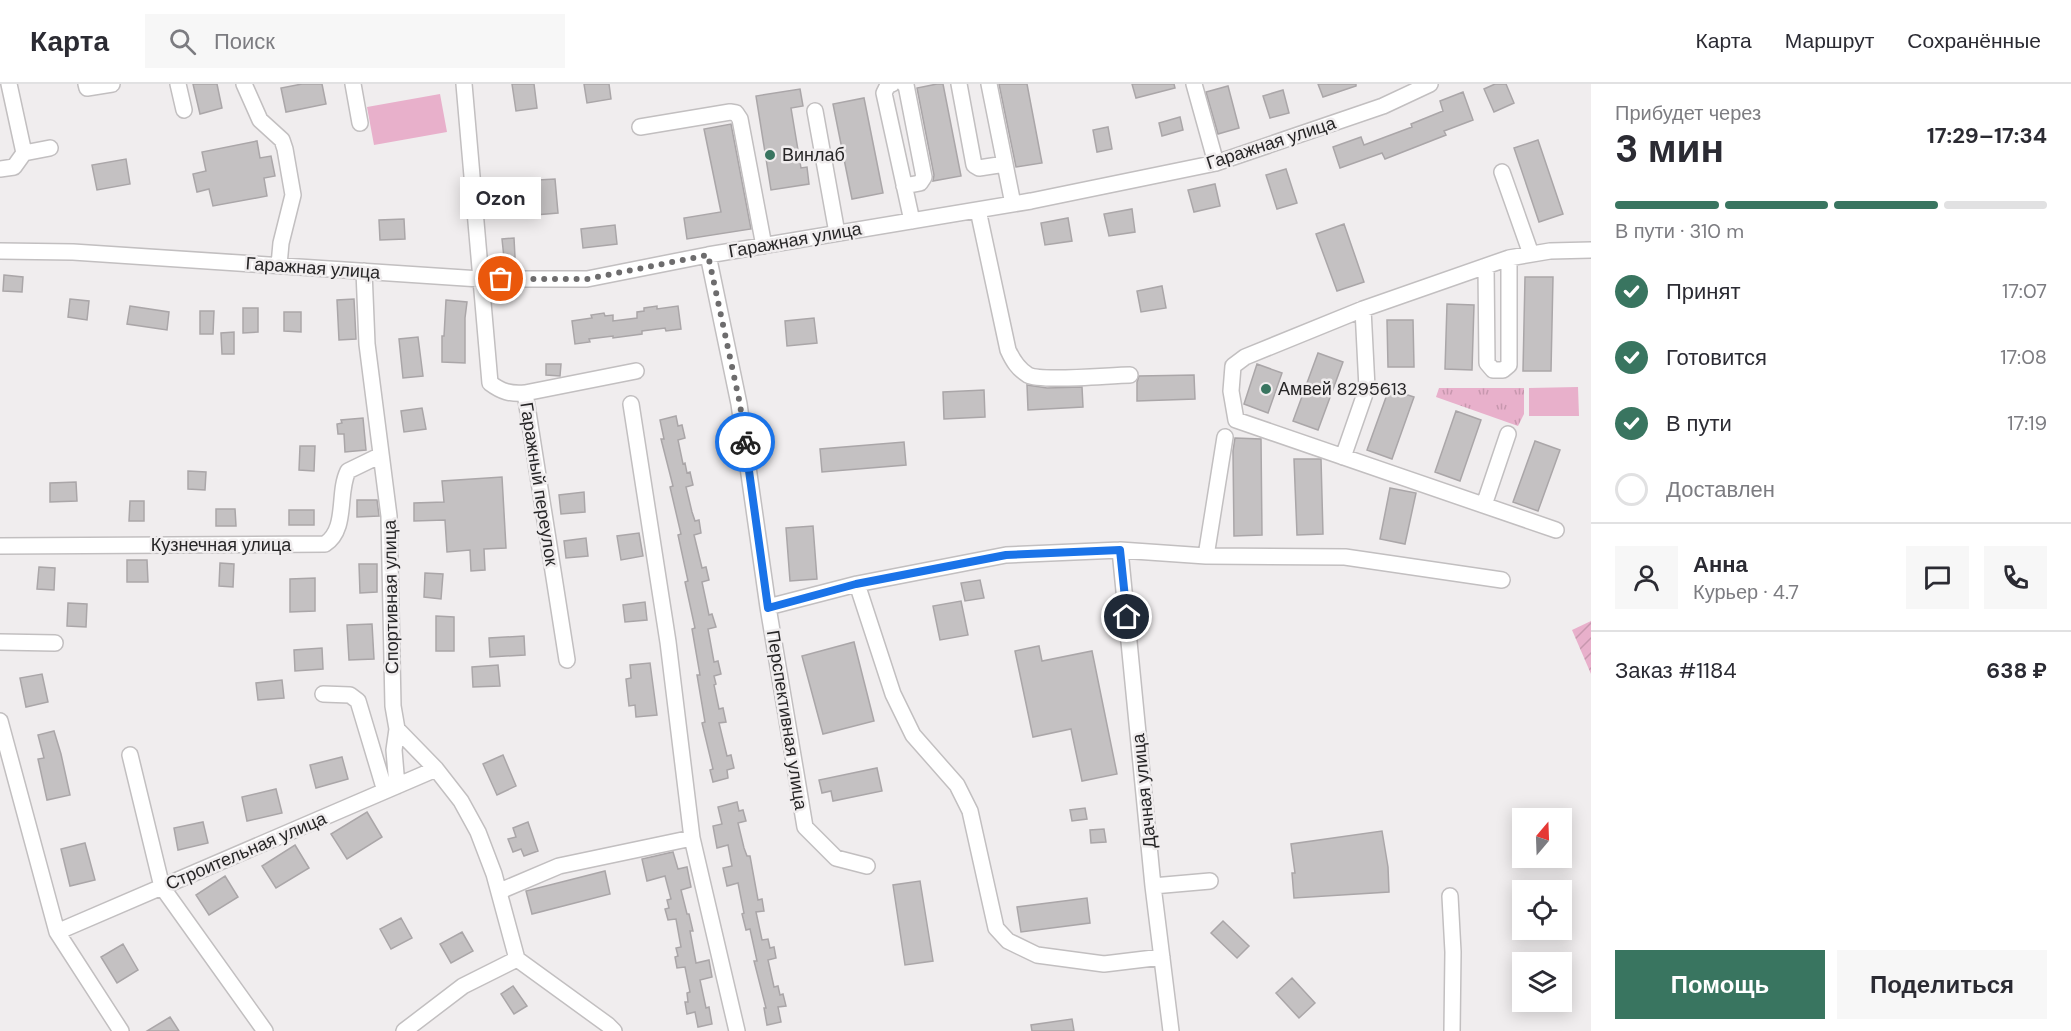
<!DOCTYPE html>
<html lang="ru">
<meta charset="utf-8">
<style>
:root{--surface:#fff;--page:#f7f7f7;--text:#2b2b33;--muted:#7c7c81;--line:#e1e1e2;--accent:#397560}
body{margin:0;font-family:"DM Sans",sans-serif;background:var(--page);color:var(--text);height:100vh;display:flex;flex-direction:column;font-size:22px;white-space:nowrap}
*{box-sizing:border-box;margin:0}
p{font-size:20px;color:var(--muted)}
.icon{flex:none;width:33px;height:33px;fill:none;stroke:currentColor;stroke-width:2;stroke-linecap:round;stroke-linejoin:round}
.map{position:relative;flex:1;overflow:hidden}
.side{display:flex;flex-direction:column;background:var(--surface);width:480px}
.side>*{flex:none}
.needle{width:39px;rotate:19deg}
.buttons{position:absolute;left:1512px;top:724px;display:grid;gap:12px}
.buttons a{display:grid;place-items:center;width:60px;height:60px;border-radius:0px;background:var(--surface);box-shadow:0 3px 15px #0003;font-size:30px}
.pin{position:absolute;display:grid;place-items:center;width:51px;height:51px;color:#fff;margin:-26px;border:3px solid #fff;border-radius:50%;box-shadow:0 2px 6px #0007}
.courier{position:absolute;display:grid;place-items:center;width:60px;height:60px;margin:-30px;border:4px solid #1a73e8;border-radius:50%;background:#fff;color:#222;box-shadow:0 2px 8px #0007}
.bubble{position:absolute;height:42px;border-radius:0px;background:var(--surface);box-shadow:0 3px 15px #0003;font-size:20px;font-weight:700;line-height:42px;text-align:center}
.summary em{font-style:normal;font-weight:700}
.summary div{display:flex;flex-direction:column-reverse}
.summary{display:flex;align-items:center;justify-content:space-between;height:102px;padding:0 24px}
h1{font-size:39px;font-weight:700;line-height:45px}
.bar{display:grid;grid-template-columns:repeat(4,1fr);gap:9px 6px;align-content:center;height:72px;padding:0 24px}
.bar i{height:8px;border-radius:4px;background:var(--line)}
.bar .selected{background:var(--accent)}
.bar p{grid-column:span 4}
.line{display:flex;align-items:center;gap:15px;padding:0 24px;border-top:2px solid var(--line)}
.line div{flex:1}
.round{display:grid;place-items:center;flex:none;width:63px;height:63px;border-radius:0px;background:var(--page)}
ol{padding:0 24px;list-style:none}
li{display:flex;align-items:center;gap:18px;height:66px}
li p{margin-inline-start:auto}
li .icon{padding:6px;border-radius:50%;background:var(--accent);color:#fff;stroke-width:4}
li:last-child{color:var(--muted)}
li i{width:33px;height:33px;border:3px solid var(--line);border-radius:50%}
.action{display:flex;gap:12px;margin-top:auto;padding:12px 24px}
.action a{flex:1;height:69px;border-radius:0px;background:var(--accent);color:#fff;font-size:24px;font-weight:700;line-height:69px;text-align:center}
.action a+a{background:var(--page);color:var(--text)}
header{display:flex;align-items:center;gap:36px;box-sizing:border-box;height:84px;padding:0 30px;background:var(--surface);border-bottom:2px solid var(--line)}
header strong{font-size:28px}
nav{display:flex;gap:33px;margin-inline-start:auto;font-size:21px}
.search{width:420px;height:54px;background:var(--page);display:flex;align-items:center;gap:15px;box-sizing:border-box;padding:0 21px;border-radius:0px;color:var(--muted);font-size:22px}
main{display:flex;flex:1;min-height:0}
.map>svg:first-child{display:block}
.grass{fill:url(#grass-tufts)}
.garden{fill:url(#garden-furrows)}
.pitch{fill:#e8b0cb}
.building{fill:#c4c1c2;stroke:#aaa6a8;stroke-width:1.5}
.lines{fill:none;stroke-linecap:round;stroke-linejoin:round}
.minor-casing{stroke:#c2bfc0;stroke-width:18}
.minor{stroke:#fff;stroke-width:15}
.done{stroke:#6d6c6d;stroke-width:6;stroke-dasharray:0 10.8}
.route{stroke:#1a73e8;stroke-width:8}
.poi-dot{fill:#397560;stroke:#f0edee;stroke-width:2}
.labels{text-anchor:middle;stroke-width:5;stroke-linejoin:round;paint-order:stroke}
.street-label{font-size:18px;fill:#272627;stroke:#f0edee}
.poi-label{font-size:18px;fill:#272627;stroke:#f0edee;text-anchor:start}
</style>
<header>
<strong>Карта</strong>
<div class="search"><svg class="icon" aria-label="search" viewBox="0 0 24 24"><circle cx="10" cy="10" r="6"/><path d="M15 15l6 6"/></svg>Поиск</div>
<nav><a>Карта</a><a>Маршрут</a><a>Сохранённые</a></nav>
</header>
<main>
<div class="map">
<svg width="1591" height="947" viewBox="0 0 1591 947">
<defs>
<pattern id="grass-tufts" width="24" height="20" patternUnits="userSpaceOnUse" patternTransform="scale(1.5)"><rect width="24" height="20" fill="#e8b0cb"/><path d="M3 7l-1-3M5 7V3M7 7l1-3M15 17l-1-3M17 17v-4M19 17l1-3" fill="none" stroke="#c797ae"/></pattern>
<pattern id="garden-furrows" width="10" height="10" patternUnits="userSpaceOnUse" patternTransform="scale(1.5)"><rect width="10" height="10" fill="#e8b0cb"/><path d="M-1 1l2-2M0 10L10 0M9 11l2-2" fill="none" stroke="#c797ae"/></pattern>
</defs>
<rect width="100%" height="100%" fill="#f0edee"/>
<path class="grass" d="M1439 304H1524V330L1518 342 1436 313Z"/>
<path class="garden" d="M1591 537V590L1572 546Z"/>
<path class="pitch" d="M440 10 447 48 374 61 367 23Z
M1578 303 1579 332H1529V304Z"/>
<path class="building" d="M193 0H217L222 24 200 30Z
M302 0H322L326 20 286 28 281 4Z
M512 0H534L537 24 516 27Z
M584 0H609L611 15 587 19Z
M937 0H943L961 92 933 97 934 91 917 4Z
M999 0H1027L1042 79 1016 83Z
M1132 0H1174L1175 4 1136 14Z
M1318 0H1356V2L1323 13Z
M1495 0H1506L1514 19 1494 28 1484 5Z
M1228 2 1239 44 1218 50 1206 8Z
M800 5 803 22 791 24 801 84 807 83 809 100 771 106 756 12Z
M1283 6 1289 29 1270 34 1263 12Z
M1463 8 1473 36 1444 47 1446 51 1385 75 1382 69 1340 84 1333 63 1361 53 1364 61 1412 43 1411 40 1443 27 1440 17Z
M864 14 883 109 852 115 833 20Z
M1180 33 1183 46 1162 52 1159 39Z
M731 40 751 145 687 155 684 134 721 128 704 45Z
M1108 43 1112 65 1097 68 1093 46Z
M1538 56 1563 130 1539 138 1514 64Z
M257 57 260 74 271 72 275 92 264 94 267 112 213 122 209 105 197 108 193 90 206 87 202 68Z
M126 75 130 100 97 106 92 81Z
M1286 85 1297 119 1277 125 1266 91Z
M555 95 558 129 500 134 498 115 522 113 521 97Z
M1215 100 1220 122 1194 128 1188 106Z
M1132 125 1135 148 1109 152 1104 130Z
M1068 134 1072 157 1045 161 1041 139Z
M404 135 405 155 380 156 379 136Z
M1344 140 1364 198 1337 207 1316 150Z
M615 141 617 160 583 164 581 145Z
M514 154 515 173 504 174 502 155Z
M4 191 23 193 22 208 3 207Z
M1525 193H1553L1551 287H1523Z
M1162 202 1166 224 1141 228 1137 207Z
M70 215 89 217 87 236 68 233Z
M354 215 356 255 339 256 337 216Z
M446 216 467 218 465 234V279L442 278V252H444Z
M1447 220 1474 221 1472 286 1445 285Z
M130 222 169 228 167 246 127 240Z
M657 222V225L678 222 681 245 666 247 665 244 642 247V250L613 254V252L589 255 590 258 575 260 572 237 592 234 591 231 604 229 605 232 613 231V237L637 234V228L644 227V224Z
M243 224H258V248L243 249Z
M200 227H214L213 250H200Z
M284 228H301V248L284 247Z
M814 234 817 259 787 262 785 237Z
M1387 236H1413L1414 283H1388Z
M234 248V270H222L221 249Z
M418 253 423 292 403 294 399 255Z
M1318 269 1343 278 1318 346 1293 337Z
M546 280H561L560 292 546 291Z
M1257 280 1282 289 1268 329 1244 320Z
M1194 291 1195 315 1137 317V298L1139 292Z
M1027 301 1047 304 1082 303 1083 323 1028 326Z
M1389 305 1414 313 1392 375 1367 366Z
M984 306 985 333 944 335 943 308Z
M422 324 426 345 404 348 401 327Z
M1456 327 1481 336 1460 397 1435 388Z
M676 332 678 342 682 341 685 354 678 356 683 380 685 379 687 389 690 388 693 401 686 403 692 428 695 437 699 436 701 449 694 451 702 484 706 483 709 496 702 498 709 531 712 530 716 543 708 545 714 578 718 577 721 590 714 592 716 600 714 601 719 625 723 624 726 638 719 639 727 672 731 671 734 684 727 686 728 694 713 698 710 686 713 685 702 639 705 638 697 591H700L692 545 695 544 685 498 688 497 678 451 681 450 670 403 673 402 661 355H664L660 336Z
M363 334 366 366 345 368 344 350H338L337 340 342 339 341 336Z
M1235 354 1261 355 1262 451 1234 452 1233 367Z
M1535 357 1560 366 1538 427 1513 418Z
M904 358 906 381 822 388 820 365Z
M300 362H315L314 387 299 386Z
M1294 375H1321L1323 450 1297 451Z
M188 387 206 388 205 406 188 405Z
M502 393 506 464 484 465 485 486 471 487 470 466 447 468 445 436 414 437V419L444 418 442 397Z
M76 398 77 417 50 418V399Z
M1390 404 1416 409 1405 460 1380 455Z
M584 408 585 428 561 430 559 411Z
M357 416H377L379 432 357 433Z
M130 417H144V437H129Z
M216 425H235L236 442H216Z
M289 426H314V441H289Z
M813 442 817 495 790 497 786 444Z
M639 449 643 472 621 476 617 452Z
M586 454 588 472 566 474 564 457Z
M127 476H147L148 498H127Z
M220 479 234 480 233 503 219 502Z
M359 480H377V508L360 509Z
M39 483 55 484 54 506 37 505Z
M425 489 443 490 441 515 424 513Z
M315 494V527L290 528V495Z
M980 496 984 514 965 517 961 499Z
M961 517 968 551 940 556 933 522Z
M645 518 647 536 625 538 623 521Z
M68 519 87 520 86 543 67 542Z
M436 532 454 533V567H436Z
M372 540 374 575 349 576 347 541Z
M524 552 525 571 490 573 489 554Z
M854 558 874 637 823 650 802 572Z
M1039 562 1042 577 1092 567 1117 690 1082 697 1071 645 1033 653 1015 567Z
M322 564 323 585 295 587 294 566Z
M650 579 657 631 636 633 635 621 629 622 626 595 631 594 630 581Z
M498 581 500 602 473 603 472 583Z
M42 590 48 618 26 623 20 594Z
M282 596 284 614 258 616 256 599Z
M54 647 61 670 70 711 47 716 38 675 44 674 38 651Z
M503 671 516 702 497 711 483 680Z
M342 673 348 695 316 704 310 681Z
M877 684 882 707 833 717 831 707 822 709 819 696Z
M276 705 282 729 247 737 242 713Z
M737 718 739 727 743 726 746 737 738 739 744 764 747 772H750L758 816 762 815 764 827 756 828 762 856 768 855 770 864 774 863 776 874 768 876 774 903 778 902 780 911 783 910 786 922 778 923 781 938 767 941 764 924H766L754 877H757L750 845 746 846 742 830 744 829 738 799 727 802 723 784 732 782 728 761 717 764 713 742 722 740 718 723Z
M1085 724 1087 735 1072 737 1070 726Z
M367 728 382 753 347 775 331 750Z
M203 738 208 759 178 766 174 744Z
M528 738 538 767 524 772 521 765 513 768 508 755 516 753 513 744Z
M1104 745 1106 758 1091 759 1090 746Z
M1382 747 1388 783 1389 808 1294 814 1292 789H1295L1291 760Z
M85 759 95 796 70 802 61 765Z
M295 761 309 784 276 804 262 782Z
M673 768 678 785 687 783 691 803 681 806 687 830H689L693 847H690L696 879 709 876 712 893 700 896 706 924 709 923 712 940 698 943 695 928 687 930 685 918H688L687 909 690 908 685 883 677 884 675 873 678 872 676 864 681 863 676 835 668 836 665 825 669 824 667 816 671 815 665 792 647 797 642 775Z
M605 787 610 810 532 830 526 807Z
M225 792 238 813 209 831 196 811Z
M920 797 933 877 905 881 893 801Z
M1087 814 1090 839 1021 848 1017 823Z
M401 834 412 854 391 865 380 845Z
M1223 837 1249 862 1237 874 1211 849Z
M462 848 473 867 451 879 440 860Z
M123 860 138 886 117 899 101 873Z
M1292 894 1315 919 1299 934 1276 909Z
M513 902 527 922 514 930 501 910Z
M170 933 179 947H147Z
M1072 935 1074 947H1032L1031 941Z"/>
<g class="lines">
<defs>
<path id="minor" d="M9 0 24 69 50 64
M86 0 87 4 112 0
M178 0 184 26
M244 0 260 36 282 56 285 65 293 111 281 159 279 181
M353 0 360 39
M464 0 490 299C502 308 510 310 525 309L567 576
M892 0 888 1 884 9 912 137
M959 0 974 81 979 84 1005 80
M989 0 1013 120
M1194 0 1216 79
M815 27 837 149
M640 43 730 28 736 29 740 35 764 162
M0 85 14 83 24 69
M1502 88 1531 170
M904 102 920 99 924 93 906 1 904 0
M978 126 1008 266C1013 277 1018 285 1028 291 1042 298 1111 291 1130 291
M0 167 73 168 480 195H587L708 171 1031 117 1216 79 1383 22 1430 0
M708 171 739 320 768 523 805 743 836 774 867 782
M1486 182 1487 279 1493 286H1503L1509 281V174
M364 187 367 260 389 432 393 622 397 645 436 685 461 717 478 748 494 790 517 875 608 941 614 947
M525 309 636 287
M631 320 668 558 692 754 737 947
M1343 373 1367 304 1363 225
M1484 421 1508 350
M1556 446 1236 336 1231 307 1233 282 1245 273 1363 225 1509 174 1550 167 1591 166
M0 462 325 460C348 445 337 409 348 387L381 371
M1120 466 1153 802 1171 947
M1206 472 1225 353
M857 500 893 610 913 651 957 701 970 727 996 844 1008 857 1037 871 1104 880 1162 873
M768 523 857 500 1006 471 1120 466 1206 472 1345 473 1502 496
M0 558 55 559
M323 610 350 611 358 617 385 707
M0 637 57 848 121 947
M130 671 162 803 265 947
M397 702 394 666 397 645
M1153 802 1210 797
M500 807 559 782 692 754
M1450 812 1453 868 1452 947
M57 848 436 685
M404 947 463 902 517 875"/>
</defs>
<use href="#minor" class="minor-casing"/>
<use href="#minor" class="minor"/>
</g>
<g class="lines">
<path class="done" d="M501 195H587L708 171 740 320 745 358"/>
<path class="route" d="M745 358 768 524 856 500 1006 471 1120 466 1127 533"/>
</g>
<g class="poi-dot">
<circle cx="770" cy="71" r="6"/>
<circle cx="1266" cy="305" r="6"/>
</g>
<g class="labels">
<g class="street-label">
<text transform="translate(1271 59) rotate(-18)" y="6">Гаражная улица</text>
<text transform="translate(795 156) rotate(-10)" y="6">Гаражная улица</text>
<text transform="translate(313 184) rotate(4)" y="6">Гаражная улица</text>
<text transform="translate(539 400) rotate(81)" y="6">Гаражный переулок</text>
<text x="221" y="467">Кузнечная улица</text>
<text transform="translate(391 513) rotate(-91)" y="6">Спортивная улица</text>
<text transform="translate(787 636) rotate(81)" y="6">Перспективная улица</text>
<text transform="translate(1144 707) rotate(-96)" y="6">Дачная улица</text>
<text transform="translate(246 767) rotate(-23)" y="6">Строительная улица</text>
</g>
<g class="poi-label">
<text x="782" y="77">Винлаб</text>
<text x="1278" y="311">Амвей 8295613</text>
</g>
</g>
</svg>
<div class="buttons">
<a><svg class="needle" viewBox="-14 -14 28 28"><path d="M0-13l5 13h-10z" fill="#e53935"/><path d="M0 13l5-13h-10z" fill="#7c7c81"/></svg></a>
<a><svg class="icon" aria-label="locate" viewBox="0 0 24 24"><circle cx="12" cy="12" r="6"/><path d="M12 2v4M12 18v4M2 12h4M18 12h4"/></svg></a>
<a><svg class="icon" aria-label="layers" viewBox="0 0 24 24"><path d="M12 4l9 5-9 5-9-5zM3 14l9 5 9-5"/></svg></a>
</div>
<div class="pin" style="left:501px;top:195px;background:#ea580c"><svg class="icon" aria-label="bag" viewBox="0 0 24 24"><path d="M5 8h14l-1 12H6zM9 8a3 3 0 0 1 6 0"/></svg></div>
<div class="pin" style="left:1127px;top:533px;background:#1f2937"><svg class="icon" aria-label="home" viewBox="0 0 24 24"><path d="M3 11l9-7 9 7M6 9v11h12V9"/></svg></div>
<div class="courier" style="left:745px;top:358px"><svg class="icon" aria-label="bike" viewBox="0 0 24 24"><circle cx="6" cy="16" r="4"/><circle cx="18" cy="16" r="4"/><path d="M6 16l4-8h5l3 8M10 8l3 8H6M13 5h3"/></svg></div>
<div class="bubble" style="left:460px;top:93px;width:81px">Ozon</div>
</div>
<section class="side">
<div class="summary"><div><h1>3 мин</h1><p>Прибудет через</p></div><em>17:29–17:34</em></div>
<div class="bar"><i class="selected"></i><i class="selected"></i><i class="selected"></i><i></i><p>В пути · 310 m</p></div>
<ol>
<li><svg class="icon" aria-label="check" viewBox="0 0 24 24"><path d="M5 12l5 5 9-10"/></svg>Принят<p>17:07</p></li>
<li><svg class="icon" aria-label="check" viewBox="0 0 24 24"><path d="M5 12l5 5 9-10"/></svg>Готовится<p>17:08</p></li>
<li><svg class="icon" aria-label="check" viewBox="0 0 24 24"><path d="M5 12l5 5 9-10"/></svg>В пути<p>17:19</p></li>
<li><i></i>Доставлен</li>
</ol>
<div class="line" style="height:108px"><a class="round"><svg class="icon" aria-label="person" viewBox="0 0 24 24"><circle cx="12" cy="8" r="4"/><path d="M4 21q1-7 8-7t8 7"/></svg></a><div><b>Анна</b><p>Курьер · 4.7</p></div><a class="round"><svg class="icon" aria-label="chat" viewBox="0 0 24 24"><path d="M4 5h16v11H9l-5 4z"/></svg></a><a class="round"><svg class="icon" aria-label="phone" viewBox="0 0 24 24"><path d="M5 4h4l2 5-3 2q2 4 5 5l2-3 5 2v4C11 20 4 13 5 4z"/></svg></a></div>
<div class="line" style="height:78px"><div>Заказ #1184</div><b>638 ₽</b></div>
<div class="action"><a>Помощь</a><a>Поделиться</a></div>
</section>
</main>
